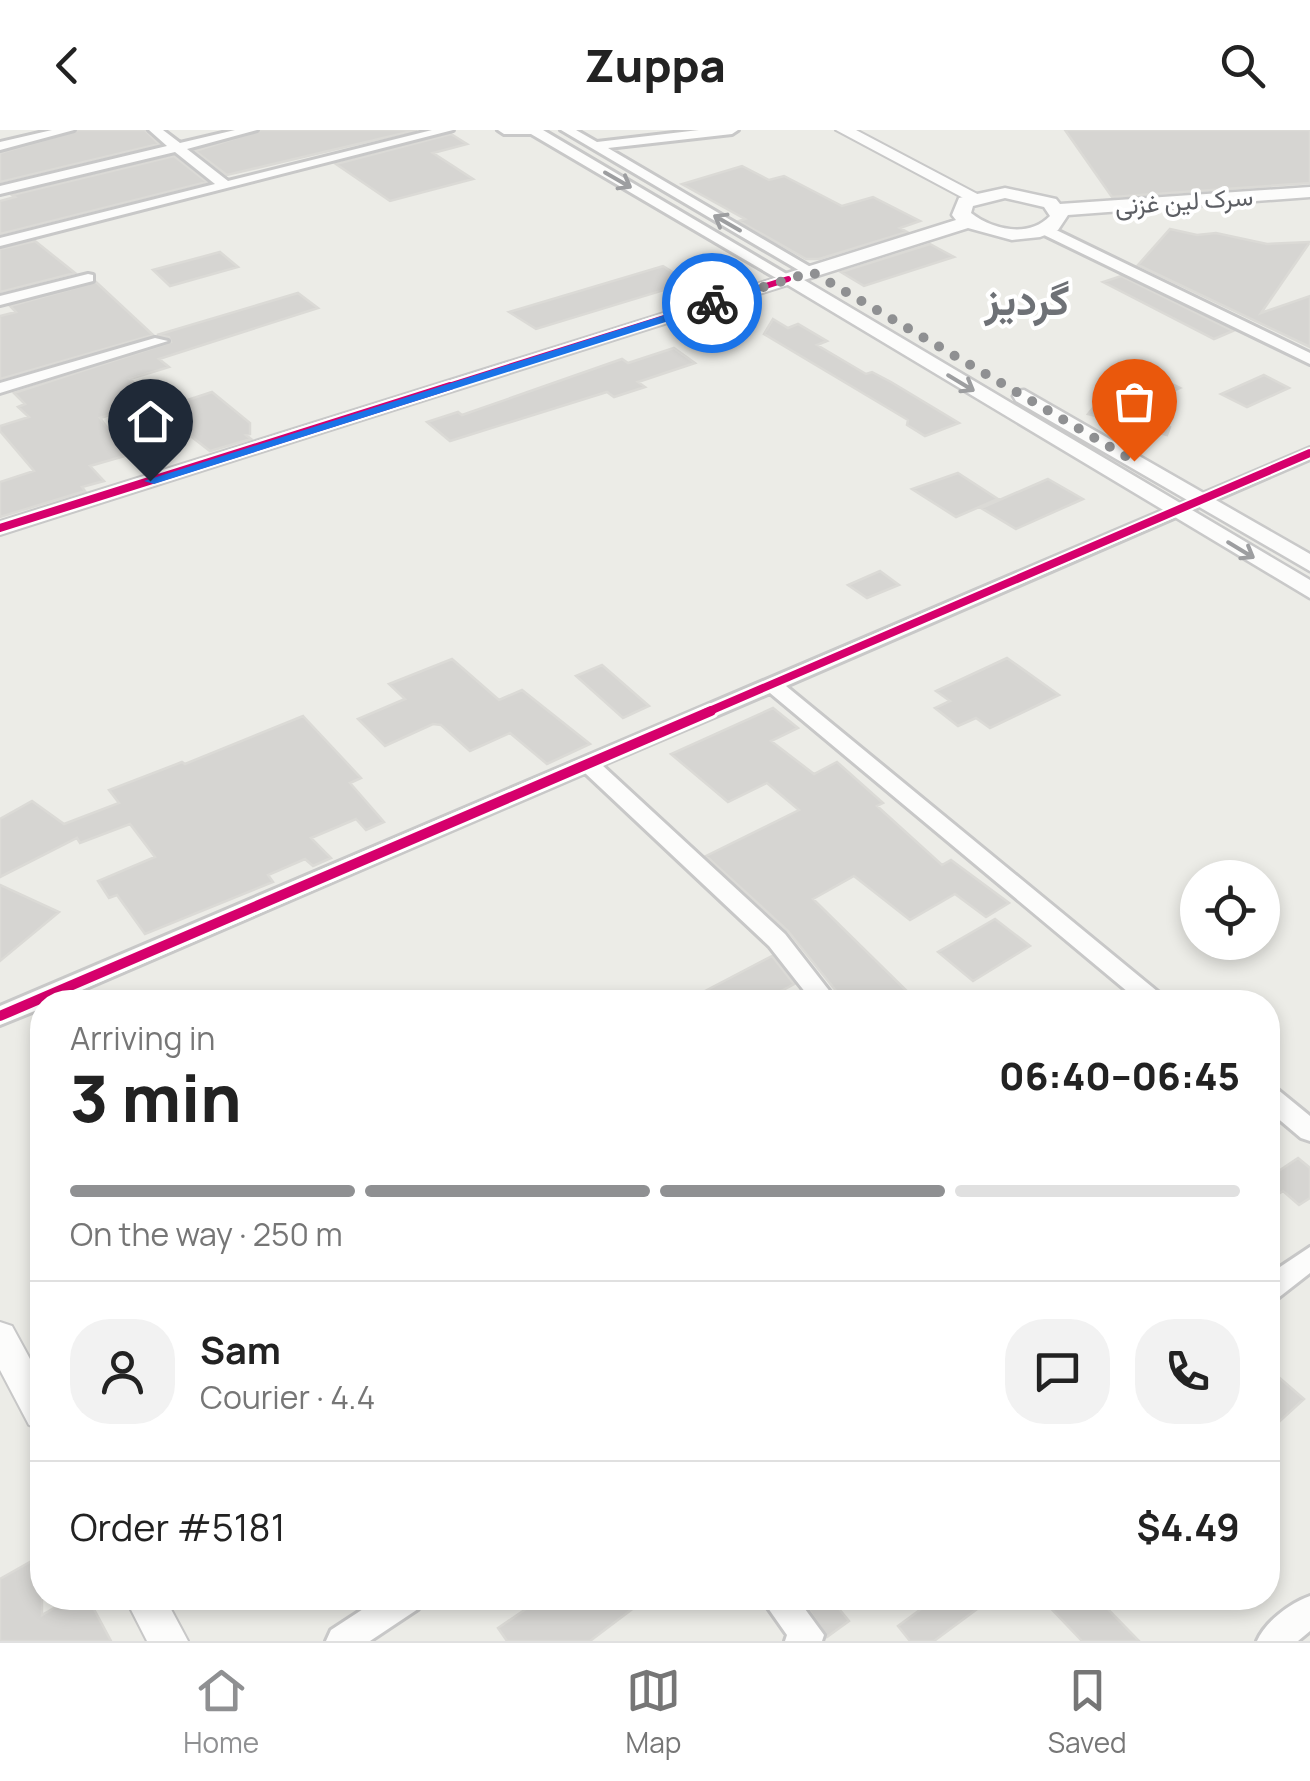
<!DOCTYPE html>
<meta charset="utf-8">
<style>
:root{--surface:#fff;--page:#f2f2f2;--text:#222;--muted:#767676;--line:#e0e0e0;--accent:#8f9092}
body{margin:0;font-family:Manrope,Vazirmatn,sans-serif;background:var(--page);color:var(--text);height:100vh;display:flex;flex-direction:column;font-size:38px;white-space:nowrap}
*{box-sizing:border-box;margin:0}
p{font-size:32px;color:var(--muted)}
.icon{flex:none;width:55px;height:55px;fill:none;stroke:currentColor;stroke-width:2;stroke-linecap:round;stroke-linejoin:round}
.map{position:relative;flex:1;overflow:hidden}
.drawer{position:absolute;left:30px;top:860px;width:1250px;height:620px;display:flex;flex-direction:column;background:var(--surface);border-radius:40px;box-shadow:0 5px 15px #0003}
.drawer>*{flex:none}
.fabs{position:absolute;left:1180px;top:730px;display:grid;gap:20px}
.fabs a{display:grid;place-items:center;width:100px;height:100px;border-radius:50%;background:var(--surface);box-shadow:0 5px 15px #0003;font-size:50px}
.pin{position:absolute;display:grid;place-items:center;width:85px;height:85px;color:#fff;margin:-102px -42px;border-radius:50% 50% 50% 0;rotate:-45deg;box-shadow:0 0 10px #0007}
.pin .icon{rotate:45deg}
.courier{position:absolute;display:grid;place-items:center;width:100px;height:100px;margin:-50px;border:8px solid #1a73e8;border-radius:50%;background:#fff;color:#222;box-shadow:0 2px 12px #0007}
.summary em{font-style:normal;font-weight:800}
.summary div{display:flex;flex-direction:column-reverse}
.summary{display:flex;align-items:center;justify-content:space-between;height:170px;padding:0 40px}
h1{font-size:65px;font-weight:800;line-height:75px}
.bar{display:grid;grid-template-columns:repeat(4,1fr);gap:15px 10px;align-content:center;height:120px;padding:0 40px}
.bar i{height:12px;border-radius:8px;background:var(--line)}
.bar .selected{background:var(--accent)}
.bar p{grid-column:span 4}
.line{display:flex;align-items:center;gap:25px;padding:0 40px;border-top:2px solid var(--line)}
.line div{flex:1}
.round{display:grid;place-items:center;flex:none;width:105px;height:105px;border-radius:40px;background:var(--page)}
header{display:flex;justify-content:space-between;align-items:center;height:130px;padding:0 40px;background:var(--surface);font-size:45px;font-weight:800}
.tab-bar{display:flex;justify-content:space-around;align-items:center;height:140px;border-top:2px solid var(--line);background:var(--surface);font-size:28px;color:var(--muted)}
.tab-bar a{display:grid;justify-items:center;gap:5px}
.tab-bar .selected{color:var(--accent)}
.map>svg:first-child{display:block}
.building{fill:#d6d5d2;stroke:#dbdad6;stroke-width:2.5}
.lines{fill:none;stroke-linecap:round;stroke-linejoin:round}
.minor-casing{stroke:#c8c8c8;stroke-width:6}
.tertiary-casing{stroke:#c8c8c8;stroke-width:4}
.secondary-casing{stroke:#c9c9c9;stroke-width:5}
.minor{fill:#fcfcfb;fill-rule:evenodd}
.tertiary{fill:#fcfcfb;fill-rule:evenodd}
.secondary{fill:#fcfcfb;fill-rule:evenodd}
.cycleway-far2-casing{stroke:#fff;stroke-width:10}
.cycleway-far1-casing{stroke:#fff;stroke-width:12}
.cycleway-casing{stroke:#fff;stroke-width:16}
.cycleway-far2{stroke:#d6006c;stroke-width:6}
.cycleway-far1{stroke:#d6006c;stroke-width:8}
.cycleway{stroke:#d6006c;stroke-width:10}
.oneway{stroke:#9d9ea0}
.route{fill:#1a73e8}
.done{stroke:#8f9092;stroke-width:10;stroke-dasharray:0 18}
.labels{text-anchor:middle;stroke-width:8;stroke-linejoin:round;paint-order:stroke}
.far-street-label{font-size:25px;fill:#5d5f64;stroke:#fff}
.far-town-label{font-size:42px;font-weight:bold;fill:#6e7176;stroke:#fff}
</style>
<header><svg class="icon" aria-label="back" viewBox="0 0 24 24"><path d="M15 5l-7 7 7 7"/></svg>Zuppa<svg class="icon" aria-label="search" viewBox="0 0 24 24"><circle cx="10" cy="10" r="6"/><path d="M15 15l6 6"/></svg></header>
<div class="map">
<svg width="1310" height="1511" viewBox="0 0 1310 1511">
<rect width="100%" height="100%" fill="#ecece7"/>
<path class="building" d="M78 0H145L159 14 0 52V23Z
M261 0H417L227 45 195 21Z
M1065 0H1310V53L1112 67Z
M451 4 467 14 433 23 473 49 390 71 336 34Z
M174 26 207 52 0 104V71L15 67 12 65Z
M742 36 769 50 784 46 842 76 873 67 920 91 900 98 907 102 819 129H806L739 91 745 89 682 54Z
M1170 99 1197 105 1216 103 1267 114 1310 112 1261 183 1310 166V217L1138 135Z
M35 111 75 143 0 162V119Z
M930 114 954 127 864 156 841 142Z
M220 122 238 137 170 156 153 140Z
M663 136 674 143 680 141 709 160 682 169 667 159 536 199 509 182Z
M1121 146 1233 201 1214 209 1103 152Z
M96 152 153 205 0 249V186L16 182 10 176Z
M298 163 318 178 159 229 169 237 130 249 153 272 100 288 128 325 90 336 104 351 82 357 85 361 0 387V352L34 341 0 301V296L29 287 18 277 25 274 14 263 171 212 169 207 157 205Z
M773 189 788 198 798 194 827 211 817 215 866 244 872 242 891 252 959 293 925 306 907 295 908 290 764 204Z
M674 218 695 233 638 252 645 257 614 267 607 262 450 311 427 292 458 282 462 285 622 229 628 233Z
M1264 245 1289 258 1247 277 1221 264Z
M1156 246 1180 258 1134 278 1170 297 1167 305 1088 284 1101 268Z
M212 262 250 293V304L246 305 251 309 210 321 157 280Z
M958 343 998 369 956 387 912 359Z
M1048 349 1083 369 1016 399 981 378Z
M880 441 899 455 867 468 848 455Z
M1007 528 1059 565 990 598 976 588 958 596 935 578 950 571 936 561Z
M452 529 499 570 522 560 590 614 547 634 510 603 470 621 441 595 433 594 385 616 358 589 405 569 389 554Z
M602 535 649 576 623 588 576 546Z
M773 578 798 598 771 611 814 644 837 632 883 673 877 676 942 735 951 730 1009 773 986 787 955 764 910 790 854 746 813 769 918 872H845L788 801 706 726 799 680 767 653 728 672 671 624Z
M303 586 361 648 350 653 384 692 366 700 356 689 311 708 331 728 313 736 305 729 268 745 273 752 145 804 117 765 109 768 98 751 155 727 130 694 80 713 77 708 0 747V689L32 671 64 694 119 673 109 660 182 632 185 634Z
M0 755 59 782 0 831Z
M995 789 1030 816 973 851 938 822Z
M772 826 794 854 761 872H684Z
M1298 1028 1310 1038V1068L1299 1075 1283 1061 1268 1071V1048Z
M1268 1238 1304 1269 1268 1302Z
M37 1428 42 1439V1485L71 1468H88L111 1511H0V1449Z
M542 1468H647L590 1511H507L498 1498Z
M801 1468H830L849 1491 827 1507Z
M936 1468H992L934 1511H910L898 1496Z
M1041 1468H1097L1139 1511H1082Z"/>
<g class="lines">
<defs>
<path id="minor" d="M52 0H74L0 20V12Z
M149 0H163L180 13 235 0H257L187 19 228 51 432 0H453L0 116V108L215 54 175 22 0 64V56L167 16Z
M498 0H543L795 149 783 152 531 4H504Z
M561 0H576L597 12 699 0H738L732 4 608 18 819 142 807 145Z
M1040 97H1050L1310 223V234L1040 103Z
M88 144 93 145V151L0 175V166Z
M155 208 168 211 0 263V253Z
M1310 318V329L786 556 1163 866 1167 872H1140L770 563 602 635 785 804 838 872H813L769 816 585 643 54 872H42V878L0 895V876Z
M1268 956 1277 959 1310 986V1011L1301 1008 1268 980Z
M1310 1117V1143L1278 1168 1268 1172V1145Z
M1310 1466V1501L1298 1511H1257C1265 1492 1290 1473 1310 1466Z
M380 1468H423L418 1479 370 1511H326L331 1500Z
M761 1468H797L824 1505 822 1511H785L787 1505Z"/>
<path id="tertiary" d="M836 0H856L983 67 969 71Z
M788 144 797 149 794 153 0 405V391Z
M0 1192 12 1196 42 1251V1300L29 1295 0 1240Z
M125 1468H165L188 1511H147Z"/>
<path id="secondary" d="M1310 57V67L1068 85 1058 100 1040 107 1012 110 968 98 804 150 1310 450V468L778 149 781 145 956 90 952 85 959 68 1005 58 1056 69 1060 74ZM1005 68 1044 77 1050 86C1029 108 993 100 971 83L973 76Z
M1024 260 1310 424V441L1016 271 1013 266 1016 261Z"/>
</defs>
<use href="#minor" class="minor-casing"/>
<use href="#tertiary" class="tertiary-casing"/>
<use href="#secondary" class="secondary-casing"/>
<use href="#minor" class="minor"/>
<use href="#tertiary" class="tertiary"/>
<use href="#secondary" class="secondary"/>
<defs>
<path id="cycleway-far2" d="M442 258 788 149"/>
<path id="cycleway-far1" d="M0 398 450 256
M705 583 1310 323"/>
<path id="cycleway" d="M0 886 711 581"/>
</defs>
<use href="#cycleway-far2" class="cycleway-far2-casing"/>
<use href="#cycleway-far1" class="cycleway-far1-casing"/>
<use href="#cycleway" class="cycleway-casing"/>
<use href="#cycleway-far2" class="cycleway-far2"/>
<use href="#cycleway-far1" class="cycleway-far1"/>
<use href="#cycleway" class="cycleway"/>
</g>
<defs><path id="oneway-shaft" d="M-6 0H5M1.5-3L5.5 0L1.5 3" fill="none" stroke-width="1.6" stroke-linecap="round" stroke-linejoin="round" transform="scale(2.5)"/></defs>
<g class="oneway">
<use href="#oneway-shaft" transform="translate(618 50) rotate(30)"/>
<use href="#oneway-shaft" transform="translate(727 93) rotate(-150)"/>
<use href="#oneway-shaft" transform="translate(961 253) rotate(31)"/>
<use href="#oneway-shaft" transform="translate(1241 420) rotate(31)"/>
</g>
<path class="route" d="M712 170 716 176 154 354 144 351Z"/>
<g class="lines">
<path class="done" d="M712 173 812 142 1134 331"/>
</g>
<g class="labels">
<g class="far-street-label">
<text transform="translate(1184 71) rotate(-4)" y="9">سرک لین غزنی</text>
</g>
<g class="far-town-label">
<text x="1027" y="185">گردیز</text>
</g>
</g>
</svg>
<div class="fabs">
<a><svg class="icon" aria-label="locate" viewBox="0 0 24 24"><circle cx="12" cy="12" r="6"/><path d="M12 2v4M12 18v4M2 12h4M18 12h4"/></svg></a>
</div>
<div class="pin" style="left:1134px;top:331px;background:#ea580c"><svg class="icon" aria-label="bag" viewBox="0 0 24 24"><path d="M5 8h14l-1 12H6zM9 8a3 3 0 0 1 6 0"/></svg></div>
<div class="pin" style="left:150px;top:351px;background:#1f2937"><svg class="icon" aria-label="home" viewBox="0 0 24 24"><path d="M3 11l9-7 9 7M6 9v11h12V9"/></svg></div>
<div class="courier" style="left:712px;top:173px"><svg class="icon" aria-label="bike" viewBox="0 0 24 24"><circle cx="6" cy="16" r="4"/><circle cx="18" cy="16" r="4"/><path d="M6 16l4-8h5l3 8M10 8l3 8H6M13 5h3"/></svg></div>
<section class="drawer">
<div class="summary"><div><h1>3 min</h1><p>Arriving in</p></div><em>06:40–06:45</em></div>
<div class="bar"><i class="selected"></i><i class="selected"></i><i class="selected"></i><i></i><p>On the way · 250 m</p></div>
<div class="line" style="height:180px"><a class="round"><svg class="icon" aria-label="person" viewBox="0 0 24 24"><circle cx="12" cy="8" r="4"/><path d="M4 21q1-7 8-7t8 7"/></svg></a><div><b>Sam</b><p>Courier · 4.4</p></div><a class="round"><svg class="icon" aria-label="chat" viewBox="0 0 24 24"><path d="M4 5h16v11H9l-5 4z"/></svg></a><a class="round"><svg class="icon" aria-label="phone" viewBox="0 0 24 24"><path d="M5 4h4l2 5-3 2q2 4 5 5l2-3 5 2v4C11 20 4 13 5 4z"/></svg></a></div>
<div class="line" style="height:130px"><div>Order #5181</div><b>$4.49</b></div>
</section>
</div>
<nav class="tab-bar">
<a class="selected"><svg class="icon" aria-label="home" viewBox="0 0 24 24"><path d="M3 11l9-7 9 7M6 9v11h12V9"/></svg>Home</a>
<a><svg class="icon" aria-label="map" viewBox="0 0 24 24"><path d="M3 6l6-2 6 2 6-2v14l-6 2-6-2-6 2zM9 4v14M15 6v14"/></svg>Map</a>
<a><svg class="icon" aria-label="saved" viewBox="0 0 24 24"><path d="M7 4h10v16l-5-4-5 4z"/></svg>Saved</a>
</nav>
